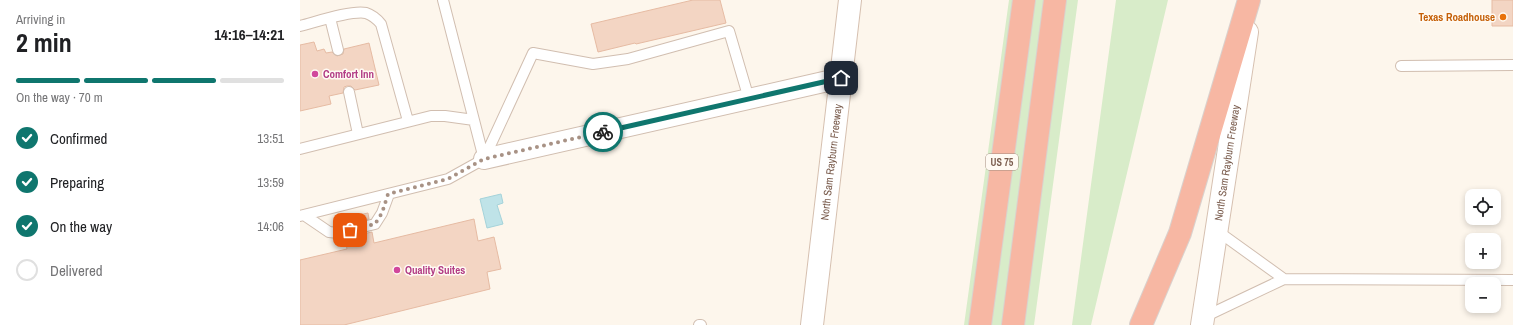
<!DOCTYPE html>
<meta charset="utf-8">
<style>
:root{--surface:#fff;--page:#f2f2f2;--text:#202124;--muted:#757577;--line:#e0e0e0;--accent:#0f766e}
body{margin:0;font-family:"Archivo Narrow",sans-serif;background:var(--page);color:var(--text);height:100vh;display:flex;flex-direction:column;font-size:15px;white-space:nowrap}
*{box-sizing:border-box;margin:0}
p{font-size:13px;color:var(--muted)}
.icon{flex:none;width:22px;height:22px;fill:none;stroke:currentColor;stroke-width:2;stroke-linecap:round;stroke-linejoin:round}
.map{position:relative;flex:1;overflow:hidden}
.drawer{display:flex;flex-direction:column;background:var(--surface);width:300px}
.drawer>*{flex:none}
.controls{position:absolute;left:1165px;top:189px;display:grid;gap:8px}
.controls a{display:grid;place-items:center;width:36px;height:36px;border-radius:8px;background:var(--surface);box-shadow:0 2px 6px #0003;font-size:20px}
.pin{position:absolute;display:grid;place-items:center;width:34px;height:34px;color:#fff;margin:-17px;border-radius:8px;box-shadow:0 2px 6px #0006}
.courier{position:absolute;display:grid;place-items:center;width:40px;height:40px;margin:-20px;border:3px solid #0f766e;border-radius:50%;background:#fff;color:#222;box-shadow:0 1px 5px #0007}
.overview em{font-style:normal;font-weight:800}
.overview div{display:flex;flex-direction:column-reverse}
.overview{display:flex;align-items:center;justify-content:space-between;height:68px;padding:0 16px}
h1{font-size:26px;font-weight:800;line-height:30px}
.bar{display:grid;grid-template-columns:repeat(4,1fr);gap:6px 4px;align-content:center;height:48px;padding:0 16px}
.bar i{height:5px;border-radius:3px;background:var(--line)}
.bar .on{background:var(--accent)}
.bar p{grid-column:span 4}
ol{padding:0 16px;list-style:none}
li{display:flex;align-items:center;gap:12px;height:44px}
li p{margin-inline-start:auto}
li .icon{padding:4px;border-radius:50%;background:var(--accent);color:#fff;stroke-width:4}
li:last-child{color:var(--muted)}
li i{width:22px;height:22px;border:2px solid var(--line);border-radius:50%}
main{display:flex;flex:1;min-height:0}
.map>svg:first-child{display:block}
.green{fill:#d8ecc9}
.water{fill:#bfe3e8;stroke:#a5d3da}
.building{fill:#f3d5c3;stroke:#e6bba3}
.lines{fill:none;stroke-linecap:round;stroke-linejoin:round}
.service-casing{stroke:#d1beb0;stroke-width:12}
.minor-casing{stroke:#d1beb0;stroke-width:22}
.secondary-casing{stroke:#d6c0b0;stroke-width:24}
.motorway-casing{stroke:#dad1cd;stroke-width:24}
.service{stroke:#fff;stroke-width:10}
.minor{stroke:#fff;stroke-width:20}
.secondary{stroke:#fff;stroke-width:22}
.motorway{stroke:#f7b7a3;stroke-width:22}
.done{stroke:#a89285;stroke-width:4;stroke-dasharray:0 7.2}
.route{stroke:#0f766e;stroke-width:5}
.food-dot{fill:#e8710a;stroke:#fffaf3;stroke-width:1.5}
.hotel-dot{fill:#d1479c;stroke:#fffaf3;stroke-width:1.5}
.labels{text-anchor:middle;stroke-width:3;stroke-linejoin:round;paint-order:stroke}
.shield{fill:#fffaf3;stroke:#a28b7f;stroke-width:1}
.shield-label{font-size:10px;font-weight:bold;fill:#7a5c4d}
.food-label{font-size:11px;font-weight:bold;fill:#c56008;stroke:#fffaf3;text-anchor:end}
.hotel-label{font-size:11px;font-weight:bold;fill:#b23c85;stroke:#fffaf3;text-anchor:start}
.street-label{font-size:11px;fill:#7a5c4d;stroke:#fffaf3}
</style>
<main>
<section class="drawer">
<div class="overview"><div><h1>2 min</h1><p>Arriving in</p></div><em>14:16–14:21</em></div>
<div class="bar"><i class="on"></i><i class="on"></i><i class="on"></i><i></i><p>On the way · 70 m</p></div>
<ol>
<li><svg class="icon" aria-label="check" viewBox="0 0 24 24"><path d="M5 12l5 5 9-10"/></svg>Confirmed<p>13:51</p></li>
<li><svg class="icon" aria-label="check" viewBox="0 0 24 24"><path d="M5 12l5 5 9-10"/></svg>Preparing<p>13:59</p></li>
<li><svg class="icon" aria-label="check" viewBox="0 0 24 24"><path d="M5 12l5 5 9-10"/></svg>On the way<p>14:06</p></li>
<li><i></i>Delivered</li>
</ol>
</section>
<div class="map">
<svg width="1213" height="325" viewBox="0 0 1213 325">
<rect width="100%" height="100%" fill="#fdf6ec"/>
<path class="green" d="M709 0H778L734 325H664Z
M816 0H868L791 325H772Z"/>
<path class="water" d="M201 194 203 203 197 205 203 224 187 228 180 199Z"/>
<path class="building" d="M393 0H420L426 23 336 44 335 43 298 52 291 24Z
M1192 0H1213V26H1192Z
M14 42 17 51 24 49 26 53 32 52 37 56 43 54 44 49 69 43 79 85 55 90 51 86H47L44 87 43 93 29 96 31 104 0 111V45Z
M68 213 69 219 42 225 41 219Z
M174 219 178 241 194 237 201 269 187 272 190 289 44 325H0V260L47 249 45 238 72 232 74 243Z"/>
<g class="lines">
<defs>
<path id="service" d="M143 0 184 159
M30 18 38 50
M0 26C16 22 51 10 66 13 72 15 77 19 81 24L108 121
M1101 66 1213 65
M49 92 58 134
M0 149 131 116H145L174 120
M4 215 29 232 38 233 75 224 82 213 89 194
M0 216 148 179 184 159 233 53 293 64 328 59 429 31 449 99
M916 230 984 279
M904 317 984 279 1213 280
M399 325H401"/>
<path id="minor" d="M184 159 541 78"/>
<g id="secondary">
<path id="s1" d="M512 325 550 0"/>
<path id="s2" d="M902 325 947 32"/>
</g>
<path id="motorway" d="M680 325 724 0
M713 325 755 0
M841 325 880 233 949 0"/>
</defs>
<use href="#service" class="service-casing"/>
<use href="#minor" class="minor-casing"/>
<use href="#secondary" class="secondary-casing"/>
<use href="#motorway" class="motorway-casing"/>
<use href="#service" class="service"/>
<use href="#minor" class="minor"/>
<use href="#secondary" class="secondary"/>
<use href="#motorway" class="motorway"/>
</g>
<g class="lines">
<path class="done" d="M50 230 75 224 82 213 88 194 148 179 184 159 303 132"/>
<path class="route" d="M303 132 541 78"/>
</g>
<circle class="food-dot" cx="1203" cy="17" r="4"/>
<g class="hotel-dot">
<circle cx="15" cy="74" r="4"/>
<circle cx="97" cy="270" r="4"/>
</g>
<g class="labels">
<rect class="shield" x="686" y="154" width="32" height="16" rx="3"/>
<g class="shield-label">
<text x="702" y="166">US 75</text>
</g>
<g class="food-label">
<text x="1195" y="21">Texas Roadhouse</text>
</g>
<g class="hotel-label">
<text x="23" y="78">Comfort Inn</text>
<text x="105" y="274">Quality Suites</text>
</g>
<g class="street-label">
<text dy="4" stroke="none"><textPath href="#s1" startOffset="164">North Sam Rayburn Freeway</textPath></text>
<text dy="4" stroke="none"><textPath href="#s2" startOffset="164">North Sam Rayburn Freeway</textPath></text>
</g>
</g>
</svg>
<div class="controls">
<a><svg class="icon" aria-label="locate" viewBox="0 0 24 24"><circle cx="12" cy="12" r="6"/><path d="M12 2v4M12 18v4M2 12h4M18 12h4"/></svg></a>
<a>+</a>
<a>−</a>
</div>
<div class="pin" style="left:50px;top:230px;background:#ea580c"><svg class="icon" aria-label="bag" viewBox="0 0 24 24"><path d="M5 8h14l-1 12H6zM9 8a3 3 0 0 1 6 0"/></svg></div>
<div class="pin" style="left:541px;top:78px;background:#1f2937"><svg class="icon" aria-label="home" viewBox="0 0 24 24"><path d="M3 11l9-7 9 7M6 9v11h12V9"/></svg></div>
<div class="courier" style="left:303px;top:132px"><svg class="icon" aria-label="bike" viewBox="0 0 24 24"><circle cx="6" cy="16" r="4"/><circle cx="18" cy="16" r="4"/><path d="M6 16l4-8h5l3 8M10 8l3 8H6M13 5h3"/></svg></div>
</div>
</main>
